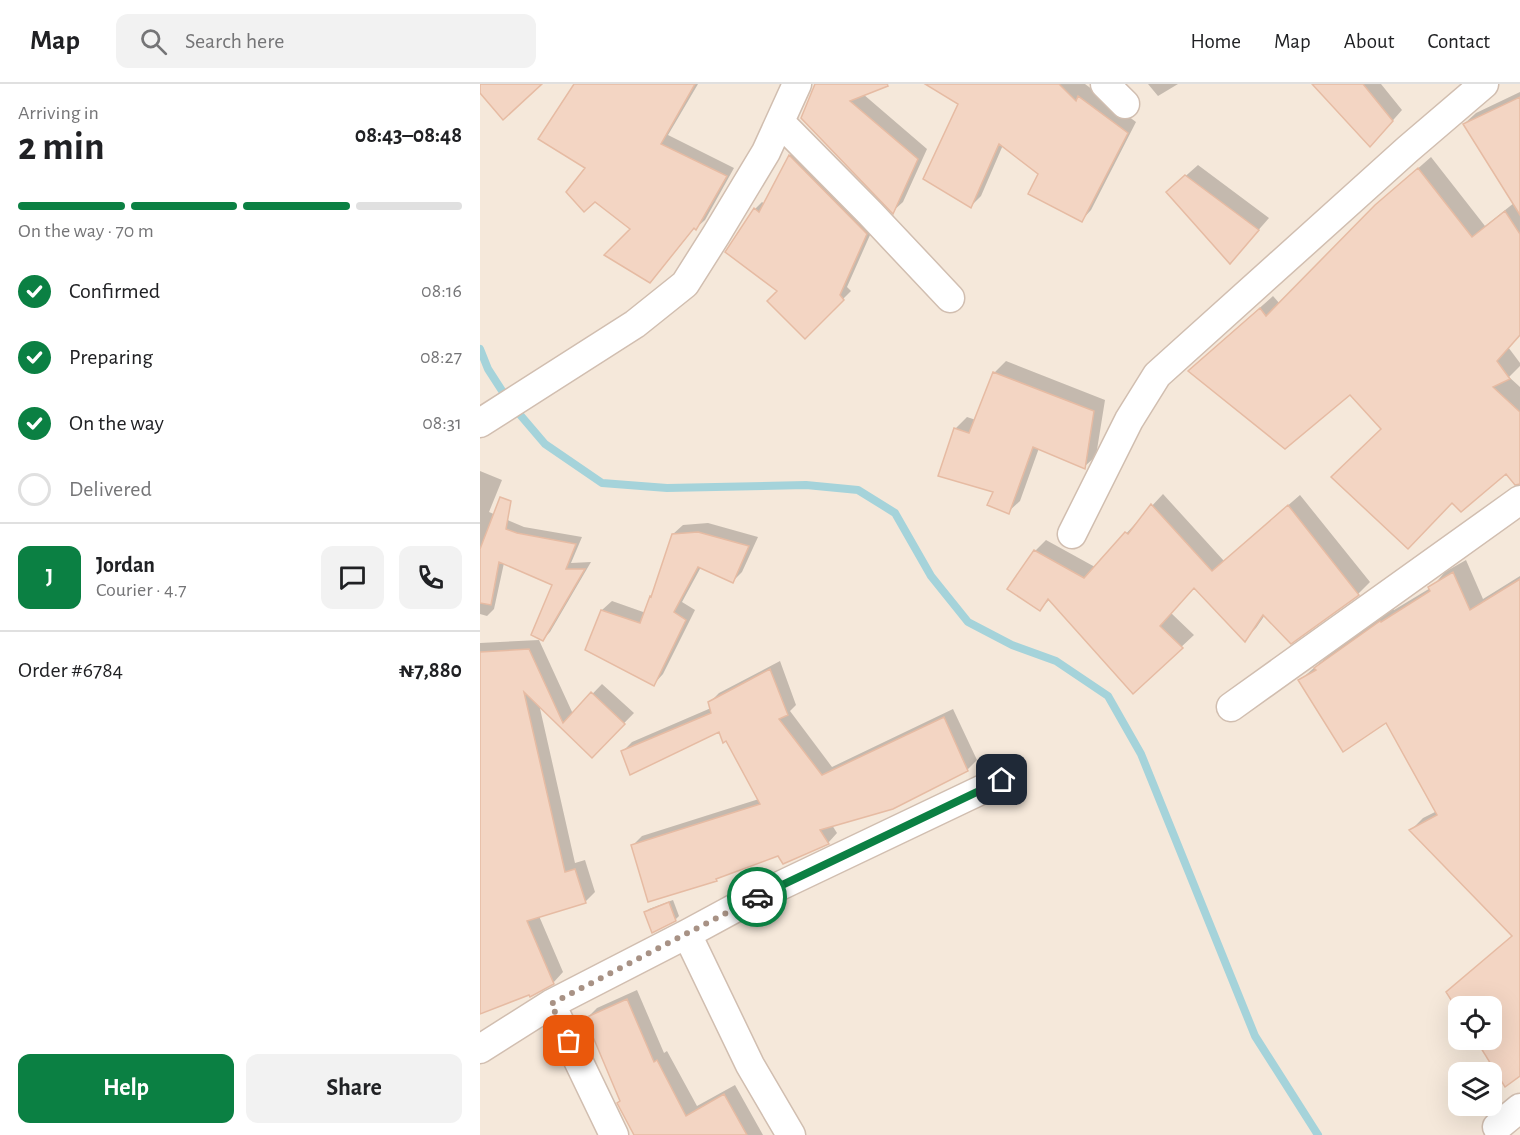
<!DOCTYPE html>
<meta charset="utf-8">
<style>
:root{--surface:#fff;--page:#f2f2f2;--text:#202124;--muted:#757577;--line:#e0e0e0;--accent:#0b8043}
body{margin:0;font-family:"Alegreya Sans",sans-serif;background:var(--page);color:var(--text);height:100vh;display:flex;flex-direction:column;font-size:22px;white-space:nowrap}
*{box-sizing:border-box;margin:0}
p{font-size:20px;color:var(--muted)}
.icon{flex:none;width:33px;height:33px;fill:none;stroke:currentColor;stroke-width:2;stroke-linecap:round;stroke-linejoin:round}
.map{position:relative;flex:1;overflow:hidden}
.details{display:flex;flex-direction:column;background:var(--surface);width:480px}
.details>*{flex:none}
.tools{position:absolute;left:968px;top:912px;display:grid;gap:12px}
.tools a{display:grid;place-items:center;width:54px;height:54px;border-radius:12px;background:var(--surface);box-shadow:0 6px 24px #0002;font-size:30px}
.pin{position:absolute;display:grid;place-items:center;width:51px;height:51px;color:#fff;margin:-26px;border-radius:12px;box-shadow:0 3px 9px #0006}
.courier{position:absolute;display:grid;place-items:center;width:60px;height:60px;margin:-30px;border:4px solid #0b8043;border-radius:50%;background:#fff;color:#222;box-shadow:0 2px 8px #0007}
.overview em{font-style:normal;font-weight:700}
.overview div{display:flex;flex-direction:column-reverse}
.overview{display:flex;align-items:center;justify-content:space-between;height:102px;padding:0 18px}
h1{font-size:39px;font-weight:700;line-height:45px}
.bar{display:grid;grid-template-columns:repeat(4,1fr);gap:9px 6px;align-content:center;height:72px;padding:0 18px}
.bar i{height:8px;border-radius:4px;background:var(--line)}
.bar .current{background:var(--accent)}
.bar p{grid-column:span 4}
.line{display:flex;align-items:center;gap:15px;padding:0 18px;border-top:2px solid var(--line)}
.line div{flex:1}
.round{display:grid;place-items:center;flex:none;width:63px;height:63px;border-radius:12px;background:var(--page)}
ol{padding:0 18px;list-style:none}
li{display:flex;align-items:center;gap:18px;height:66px}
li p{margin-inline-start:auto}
li .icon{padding:6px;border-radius:50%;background:var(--accent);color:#fff;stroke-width:4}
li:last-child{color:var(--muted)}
li i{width:33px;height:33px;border:3px solid var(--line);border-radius:50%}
.button{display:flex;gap:12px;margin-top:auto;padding:12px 18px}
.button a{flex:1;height:69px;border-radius:12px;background:var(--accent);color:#fff;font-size:24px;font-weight:700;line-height:69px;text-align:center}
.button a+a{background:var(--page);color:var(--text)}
header{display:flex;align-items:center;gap:36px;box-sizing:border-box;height:84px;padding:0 30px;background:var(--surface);border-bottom:2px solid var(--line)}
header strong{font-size:28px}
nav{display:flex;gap:33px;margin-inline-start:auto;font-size:21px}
.search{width:420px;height:54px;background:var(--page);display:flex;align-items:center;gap:15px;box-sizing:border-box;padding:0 21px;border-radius:12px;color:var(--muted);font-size:22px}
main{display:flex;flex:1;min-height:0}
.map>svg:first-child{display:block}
.residential{fill:#f5e8da;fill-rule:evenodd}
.shadow{fill:#0003}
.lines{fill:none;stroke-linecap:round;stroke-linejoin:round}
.stream{stroke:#a5d3da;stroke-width:8}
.building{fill:#f3d5c3;stroke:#e6bba3;stroke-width:1.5}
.minor-casing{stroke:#d1beb0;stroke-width:31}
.minor{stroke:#fff;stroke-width:28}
.done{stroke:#a89285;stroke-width:6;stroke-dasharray:0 10.8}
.route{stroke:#0b8043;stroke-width:8}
</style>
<header>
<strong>Map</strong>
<div class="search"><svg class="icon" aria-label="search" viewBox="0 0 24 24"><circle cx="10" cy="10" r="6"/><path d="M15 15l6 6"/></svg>Search here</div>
<nav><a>Home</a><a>Map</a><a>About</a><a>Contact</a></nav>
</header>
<main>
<section class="details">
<div class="overview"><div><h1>2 min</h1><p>Arriving in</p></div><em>08:43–08:48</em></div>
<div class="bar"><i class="current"></i><i class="current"></i><i class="current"></i><i></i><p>On the way · 70 m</p></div>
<ol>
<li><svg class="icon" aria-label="check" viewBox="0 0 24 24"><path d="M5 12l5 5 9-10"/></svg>Confirmed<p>08:16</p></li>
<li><svg class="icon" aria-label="check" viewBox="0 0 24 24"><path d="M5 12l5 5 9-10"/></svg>Preparing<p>08:27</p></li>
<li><svg class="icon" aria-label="check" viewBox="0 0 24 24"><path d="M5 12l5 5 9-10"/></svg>On the way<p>08:31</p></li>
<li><i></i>Delivered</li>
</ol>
<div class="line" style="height:108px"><b class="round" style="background:var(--accent);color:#fff">J</b><div><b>Jordan</b><p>Courier · 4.7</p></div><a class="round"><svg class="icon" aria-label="chat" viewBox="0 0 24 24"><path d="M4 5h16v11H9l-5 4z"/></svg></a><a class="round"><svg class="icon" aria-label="phone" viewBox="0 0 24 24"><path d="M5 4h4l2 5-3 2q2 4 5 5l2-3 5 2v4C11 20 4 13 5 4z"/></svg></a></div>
<div class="line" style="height:78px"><div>Order #6784</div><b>₦7,880</b></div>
<div class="button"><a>Help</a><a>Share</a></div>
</section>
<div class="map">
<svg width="1040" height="1051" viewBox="0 0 1040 1051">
<rect width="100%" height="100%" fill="#fdf6ec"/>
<path class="residential" d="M0 0H1040V1051H0ZM978 922H1011V956H978ZM978 988H1011V1022H978Z"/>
<path class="shadow" d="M96 0H218L188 51 254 84 225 136 216 144 215 143 178 189 153 145 107 83Z
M336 0H409L383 10 447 65 423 118 413 127Z
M448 0H605L656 38 611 126 602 136 560 89 523 61 501 112 491 122 479 20Z
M668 0H698L678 12Z
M834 0H901L922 26 900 51Z
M1040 8V251L1028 263 1040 279V282L1029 293 1040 303V392L903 345 870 309 722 275 793 212 800 220 910 109 951 73 1005 142 1034 119 984 40 996 29Z
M318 64 394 142 367 203 371 207 325 253 299 207 275 125 282 118 285 120 310 71Z
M718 81 789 134 761 166 700 97Z
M526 277 625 316 616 372 604 383 559 364 540 417 528 428 475 345 487 333 496 336 514 289Z
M0 387 22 396 9 428 44 443 102 453 91 479 111 478 70 548 63 555 74 500 24 479 14 525 7 532 0 530Z
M683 410 744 477 820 411 890 498 878 510 811 558 785 531 776 544 765 555 715 502 691 529 714 551 653 608 570 515 560 525 555 467 566 456 615 483Z
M228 439 278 453 262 488 252 498 221 483 202 518 215 526 183 590 174 600 122 526 132 517 166 529 193 450 203 441Z
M986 476 1003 515 1040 492V990L1026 1000 998 956H1011V922L978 924 968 908 1033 851 931 746 943 734 957 727 907 637 820 596 849 571 913 525 914 526 952 503 965 488Z
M59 556 93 630 122 600 154 629 112 672 59 620 95 779 105 776 115 808 105 818 59 832 83 888 73 899 51 911 50 909 0 929V559Z
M300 577 316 621 310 627 352 683 473 625 497 676 488 685 411 724 352 741 357 749 348 759 299 770 239 793 236 796 153 761 162 752 279 715 247 656 239 646 143 667 152 658 231 624 229 619 239 609Z
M193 816 199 832 195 836 166 828 169 825Z
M157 906 184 969 187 967 217 1022 255 1001 283 1051H156L107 934 117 924Z"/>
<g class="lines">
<path class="stream" d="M0 265 8 285 30 319 65 360 122 399 187 404 326 401 378 406 415 429 451 492 488 538 532 561 576 577 628 612 661 670 775 952 838 1051"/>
</g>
<path class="building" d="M0 0H62L23 36 0 9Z
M94 0H215L181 60 247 92 216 146 214 144 170 199 124 171 150 145 115 118 104 128 86 108 105 84 58 55Z
M335 0H407L408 2 370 17 438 75 413 130 321 34Z
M445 0H579L596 17 598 12 648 49 602 138 548 110 558 90 519 60 491 124 443 95 478 20Z
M832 0H883L913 37 890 63Z
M1040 13V131L983 40Z
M309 71 387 150 360 211 364 216 325 255 287 217 297 207 245 168 274 124 279 128Z
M938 84 992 153 1025 127 1040 150V251L1017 277 1030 295 1013 303 1040 328V400L1035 401 1026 390 981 428 972 419 928 465 851 393 901 345 870 311 805 365 708 287 780 224 786 232 895 121Z
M705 91 779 146 750 180 686 108Z
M513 288 614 327 605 385 553 363 529 430 507 421 513 408 458 392 474 344 489 349Z
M20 413 31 417 26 445 37 449 96 460 86 485H105L63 557 51 551 72 501 19 478 11 521 0 519V465Z
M671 420 732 487 808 421 879 511 811 560 783 531 765 558 714 504 680 542 703 564 653 610 568 515 560 527 527 505 554 466 604 494 645 448 648 450Z
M218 448 269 462 253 499 218 483 194 528 206 536 174 602 105 566 121 526 160 539 170 512 171 513 192 450Z
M973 488 990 526 1040 495V992L1025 1003 996 956H1011V922H978V927L966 908 1032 852 929 746 957 731 906 639 863 668 818 596 836 586 834 584 900 537 901 538 950 507 948 503Z
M49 565 83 639 111 608 145 640 112 674 44 608 85 788 95 785 106 819 47 837 74 900 50 913 49 911 0 930V568Z
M290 585 308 631 299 635 342 691 464 633 488 687 413 725 340 746 349 760 303 780 298 772 236 795 237 797 168 818 151 761 280 720 246 657 243 659 239 648 150 691 141 667 231 629 228 618Z
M189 818 196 837 172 849 164 828Z
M147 915 174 978 177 976 206 1032 244 1010 267 1051H154L137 1019 140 1017 105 934Z"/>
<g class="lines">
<defs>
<path id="minor" d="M625 0 645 20
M300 38 390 129 470 214
M0 339 155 240 205 200 236 151 286 68 317 0
M592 450 649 336 677 291 928 65 1004 0
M751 623 1040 416
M207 850 270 981 311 1051
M71 920 134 1051
M0 965 71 920 207 850 266 818 522 696
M1017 1043 1040 1024"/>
</defs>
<use href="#minor" class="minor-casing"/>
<use href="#minor" class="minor"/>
</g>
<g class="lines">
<path class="done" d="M89 957 71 920 277 813"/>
<path class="route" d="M277 813 522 696"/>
</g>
</svg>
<div class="tools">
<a><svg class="icon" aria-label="locate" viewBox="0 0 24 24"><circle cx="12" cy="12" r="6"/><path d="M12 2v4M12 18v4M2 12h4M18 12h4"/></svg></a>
<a><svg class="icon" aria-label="layers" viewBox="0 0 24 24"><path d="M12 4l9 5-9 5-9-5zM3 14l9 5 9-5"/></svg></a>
</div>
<div class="pin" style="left:89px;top:957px;background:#ea580c"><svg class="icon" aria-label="bag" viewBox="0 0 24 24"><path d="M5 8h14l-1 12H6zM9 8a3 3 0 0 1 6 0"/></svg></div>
<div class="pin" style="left:522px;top:696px;background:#1f2937"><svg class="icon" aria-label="home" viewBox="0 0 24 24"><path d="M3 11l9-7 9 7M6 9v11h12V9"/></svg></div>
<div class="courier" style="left:277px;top:813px"><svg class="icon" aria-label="car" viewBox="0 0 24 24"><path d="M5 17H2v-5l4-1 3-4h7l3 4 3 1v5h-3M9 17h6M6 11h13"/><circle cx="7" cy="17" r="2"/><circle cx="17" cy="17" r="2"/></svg></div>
</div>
</main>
